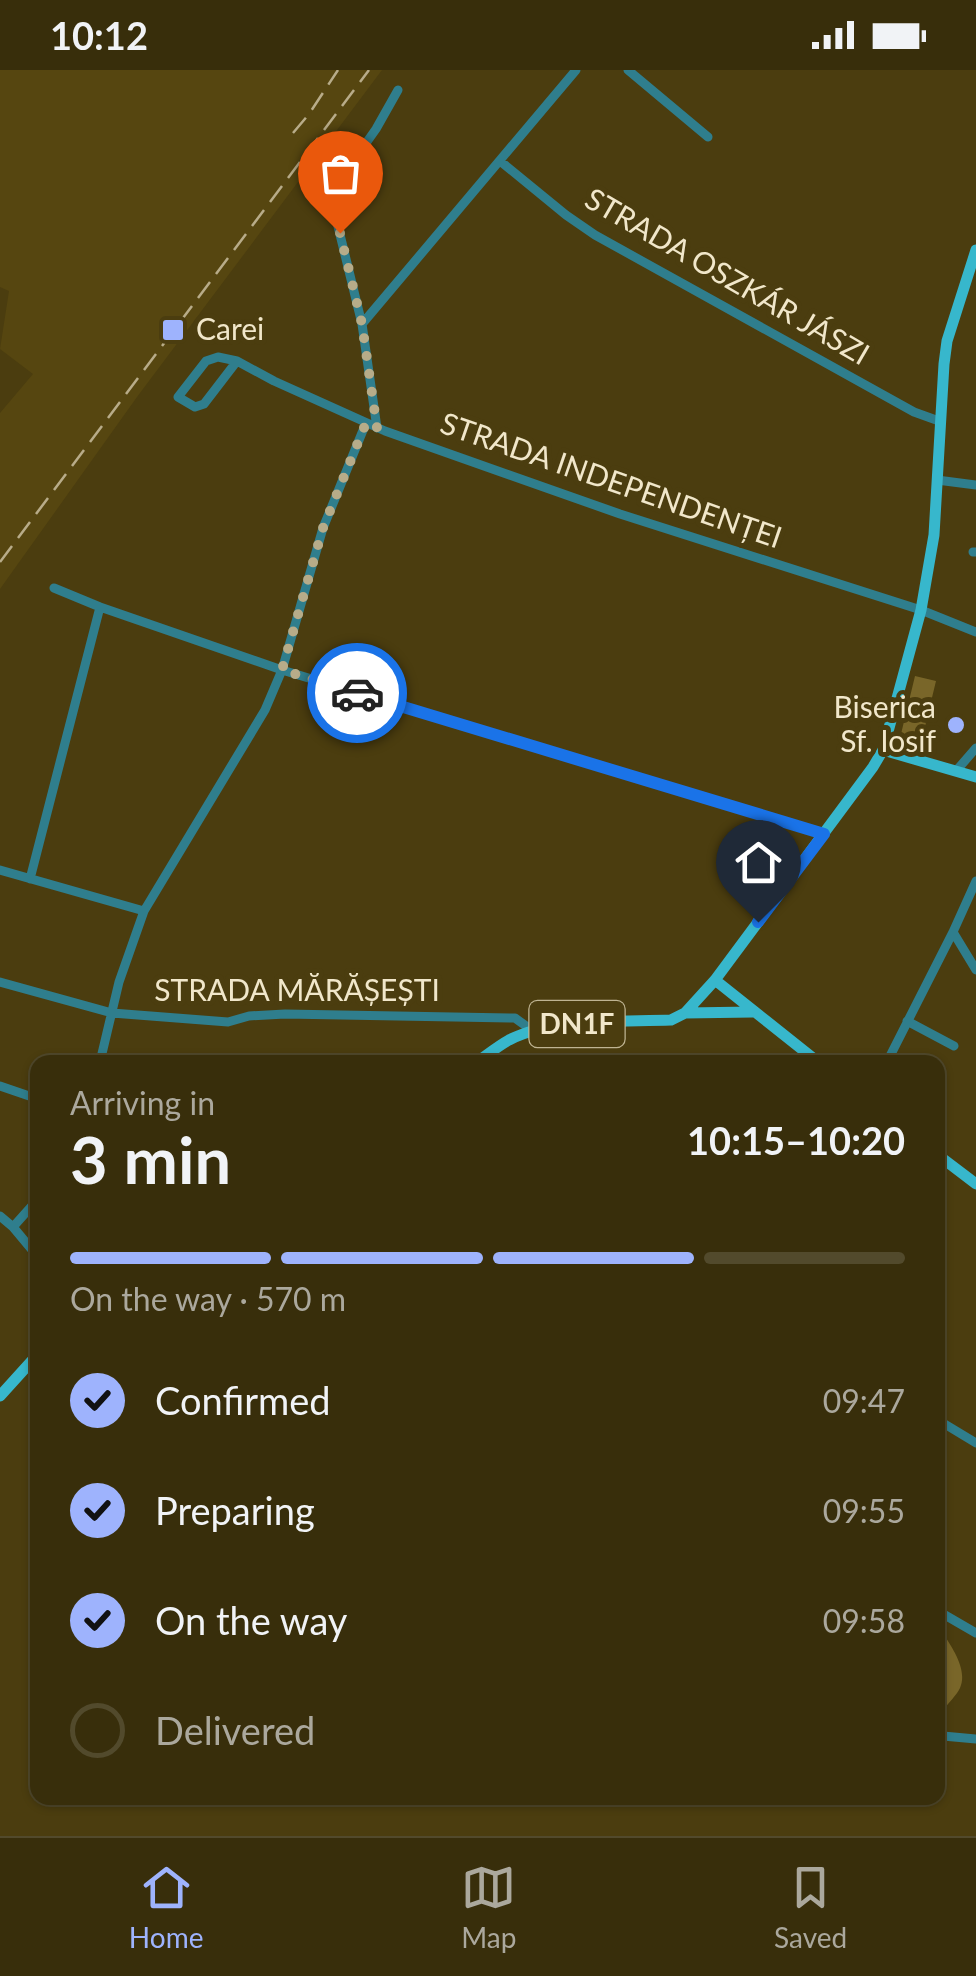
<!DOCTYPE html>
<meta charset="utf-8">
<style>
:root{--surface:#382e0b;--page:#433a19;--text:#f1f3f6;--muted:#aba89d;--line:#524a2c;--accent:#9eb3fd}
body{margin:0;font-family:Lato,sans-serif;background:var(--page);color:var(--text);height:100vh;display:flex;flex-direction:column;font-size:38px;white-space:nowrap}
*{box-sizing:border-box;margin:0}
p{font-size:32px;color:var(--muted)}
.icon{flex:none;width:55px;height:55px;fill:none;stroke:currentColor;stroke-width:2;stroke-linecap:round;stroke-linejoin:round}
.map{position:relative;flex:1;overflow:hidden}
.side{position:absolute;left:30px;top:985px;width:915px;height:750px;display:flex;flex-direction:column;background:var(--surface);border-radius:20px;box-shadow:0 2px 8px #0004,0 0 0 2px var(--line)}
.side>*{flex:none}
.pin{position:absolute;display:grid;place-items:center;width:85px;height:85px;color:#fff;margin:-102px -42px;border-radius:50% 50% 50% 0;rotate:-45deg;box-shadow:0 0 10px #0007}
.pin .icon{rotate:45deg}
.courier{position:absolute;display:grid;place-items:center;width:100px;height:100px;margin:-50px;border:8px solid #1a73e8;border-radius:50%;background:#fff;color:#222;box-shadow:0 2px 12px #0007}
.headline em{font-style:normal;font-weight:700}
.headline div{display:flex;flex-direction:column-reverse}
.headline{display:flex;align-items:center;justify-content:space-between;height:170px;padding:0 40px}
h1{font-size:65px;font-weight:700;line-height:75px}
.bar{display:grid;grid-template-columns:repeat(4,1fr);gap:15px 10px;align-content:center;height:120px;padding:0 40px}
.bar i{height:12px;border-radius:8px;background:var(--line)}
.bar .selected{background:var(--accent)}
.bar p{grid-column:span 4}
ol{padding:0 40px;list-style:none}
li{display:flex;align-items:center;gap:30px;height:110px}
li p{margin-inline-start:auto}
li .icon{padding:10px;border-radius:50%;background:var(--accent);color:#111;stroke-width:4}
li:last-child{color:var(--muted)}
li i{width:55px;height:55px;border:5px solid var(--line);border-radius:50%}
.status{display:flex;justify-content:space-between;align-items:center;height:70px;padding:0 50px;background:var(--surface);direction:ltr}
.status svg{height:28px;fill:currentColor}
.tabs{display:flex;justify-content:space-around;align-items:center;height:140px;border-top:2px solid var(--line);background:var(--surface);font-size:28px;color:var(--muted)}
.tabs a{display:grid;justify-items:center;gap:5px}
.tabs .selected{color:var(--accent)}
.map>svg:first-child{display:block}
.built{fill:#564610}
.green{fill:#796629}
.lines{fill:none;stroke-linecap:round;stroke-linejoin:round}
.minor{stroke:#2f7e8d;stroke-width:9}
.major{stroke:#37b7cc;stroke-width:11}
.rail{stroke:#b8ac89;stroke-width:2.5;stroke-dasharray:20 10;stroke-linecap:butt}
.done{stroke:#b7ac89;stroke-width:10;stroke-dasharray:0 18}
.route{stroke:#1a73e8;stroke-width:12}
.poi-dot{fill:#9eb3fd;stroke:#4b3d0f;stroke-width:4}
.labels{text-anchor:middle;stroke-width:10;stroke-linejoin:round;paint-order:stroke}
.shield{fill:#4b3d0f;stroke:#bfb492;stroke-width:2.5}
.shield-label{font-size:28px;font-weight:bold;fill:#f1e7ca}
.street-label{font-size:30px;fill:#f1e7ca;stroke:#4b3d0f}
.poi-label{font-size:30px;fill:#f1e7ca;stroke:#4b3d0f;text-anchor:start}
</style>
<div class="status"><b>10:12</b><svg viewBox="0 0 49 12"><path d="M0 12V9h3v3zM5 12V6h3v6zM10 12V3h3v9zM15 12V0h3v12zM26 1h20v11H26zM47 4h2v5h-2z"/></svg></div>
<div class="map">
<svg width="976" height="1766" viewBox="0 0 976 1766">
<rect width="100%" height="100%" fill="#4b3d0f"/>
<path class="built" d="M0 0H382L137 327 0 519V343L33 304 0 279 9 221 0 217Z"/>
<path class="green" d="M915 606 936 611 922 669 901 664Z
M942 1562C952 1577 968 1600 960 1618 956 1626 949 1632 944 1639L938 1638V1563Z"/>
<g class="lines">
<path class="minor" d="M628 0 708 67
M500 91 566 145 595 165 914 342 939 351
M362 254 576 0
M237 291 204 334 195 337 178 327 206 291 218 287 237 291 274 311 385 361 620 444 921 540 976 562
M377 358 362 254 332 132 335 117 376 59 398 20
M937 410 976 415
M973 482H976
M54 518 100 537 282 600 824 764
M956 701 976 678
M0 800 144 841
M30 809 100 537
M953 862 976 900
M0 912 112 943 228 952 249 946 285 944 515 948 533 961
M907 951 954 976
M100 992 119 912 144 841 265 640 282 600 323 458 366 353
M887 992 953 862 976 811
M0 1016 38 1029
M0 1146 13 1157 38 1187
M13 1157 38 1129
M938 1350 976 1373
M938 1541 976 1563
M943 1666 976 1669"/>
<path class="major" d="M883 680 976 707
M715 910 818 992
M685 943 753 942
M477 992C487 985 498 976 509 970 554 947 621 952 671 950L685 943 715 910 873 697 883 680 921 540 934 465 944 294 947 271 976 180
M938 1085 976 1114
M0 1326 38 1284"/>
<path class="rail" d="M293 63 309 44 338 0
M0 492 369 0"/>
</g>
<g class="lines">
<path class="done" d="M340 163 362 254 377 358 366 353 323 458 282 600 357 623"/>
<path class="route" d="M357 623 824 764 758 852"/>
</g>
<g class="poi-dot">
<rect x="161" y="248" width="24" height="24" rx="5"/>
<circle cx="956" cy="655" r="10"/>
</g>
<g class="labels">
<rect class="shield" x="529.5" y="931" width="95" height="46" rx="8"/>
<g class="shield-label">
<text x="577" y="964">DN1F</text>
</g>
<g class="street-label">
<text transform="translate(727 207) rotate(30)" y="10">STRADA OSZKÁR JÁSZI</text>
<text transform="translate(611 411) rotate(19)" y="10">STRADA INDEPENDENȚEI</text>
<text x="297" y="931">STRADA MĂRĂȘEȘTI</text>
</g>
<g class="poi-label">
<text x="196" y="270">Carei</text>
<text x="936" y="648" text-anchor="end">Biserica<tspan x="936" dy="34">Sf. Iosif</tspan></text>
</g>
</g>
</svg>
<div class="pin" style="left:340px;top:163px;background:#ea580c"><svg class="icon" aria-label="bag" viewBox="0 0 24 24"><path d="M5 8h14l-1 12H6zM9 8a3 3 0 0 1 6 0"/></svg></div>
<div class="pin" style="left:758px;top:852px;background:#1f2937"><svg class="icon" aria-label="home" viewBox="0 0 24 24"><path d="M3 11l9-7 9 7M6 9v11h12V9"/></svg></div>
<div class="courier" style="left:357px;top:623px"><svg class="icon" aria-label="car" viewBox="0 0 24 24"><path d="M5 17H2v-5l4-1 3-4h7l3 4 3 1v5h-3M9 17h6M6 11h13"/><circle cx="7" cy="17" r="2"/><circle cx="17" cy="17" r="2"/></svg></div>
<section class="side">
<div class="headline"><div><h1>3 min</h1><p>Arriving in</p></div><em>10:15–10:20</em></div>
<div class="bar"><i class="selected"></i><i class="selected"></i><i class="selected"></i><i></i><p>On the way · 570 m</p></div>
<ol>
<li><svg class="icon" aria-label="check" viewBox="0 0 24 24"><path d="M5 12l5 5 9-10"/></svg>Confirmed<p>09:47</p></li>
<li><svg class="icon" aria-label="check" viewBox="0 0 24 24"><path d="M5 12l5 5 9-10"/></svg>Preparing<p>09:55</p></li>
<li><svg class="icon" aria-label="check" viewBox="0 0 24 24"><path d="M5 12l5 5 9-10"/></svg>On the way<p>09:58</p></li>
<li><i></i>Delivered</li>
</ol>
</section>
</div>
<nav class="tabs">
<a class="selected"><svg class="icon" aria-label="home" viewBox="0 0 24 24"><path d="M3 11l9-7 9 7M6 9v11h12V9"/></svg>Home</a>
<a><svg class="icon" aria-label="map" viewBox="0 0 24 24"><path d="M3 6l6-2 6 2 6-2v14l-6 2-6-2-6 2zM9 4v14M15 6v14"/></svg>Map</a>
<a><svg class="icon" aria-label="saved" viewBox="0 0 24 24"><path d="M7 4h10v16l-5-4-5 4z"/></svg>Saved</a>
</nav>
